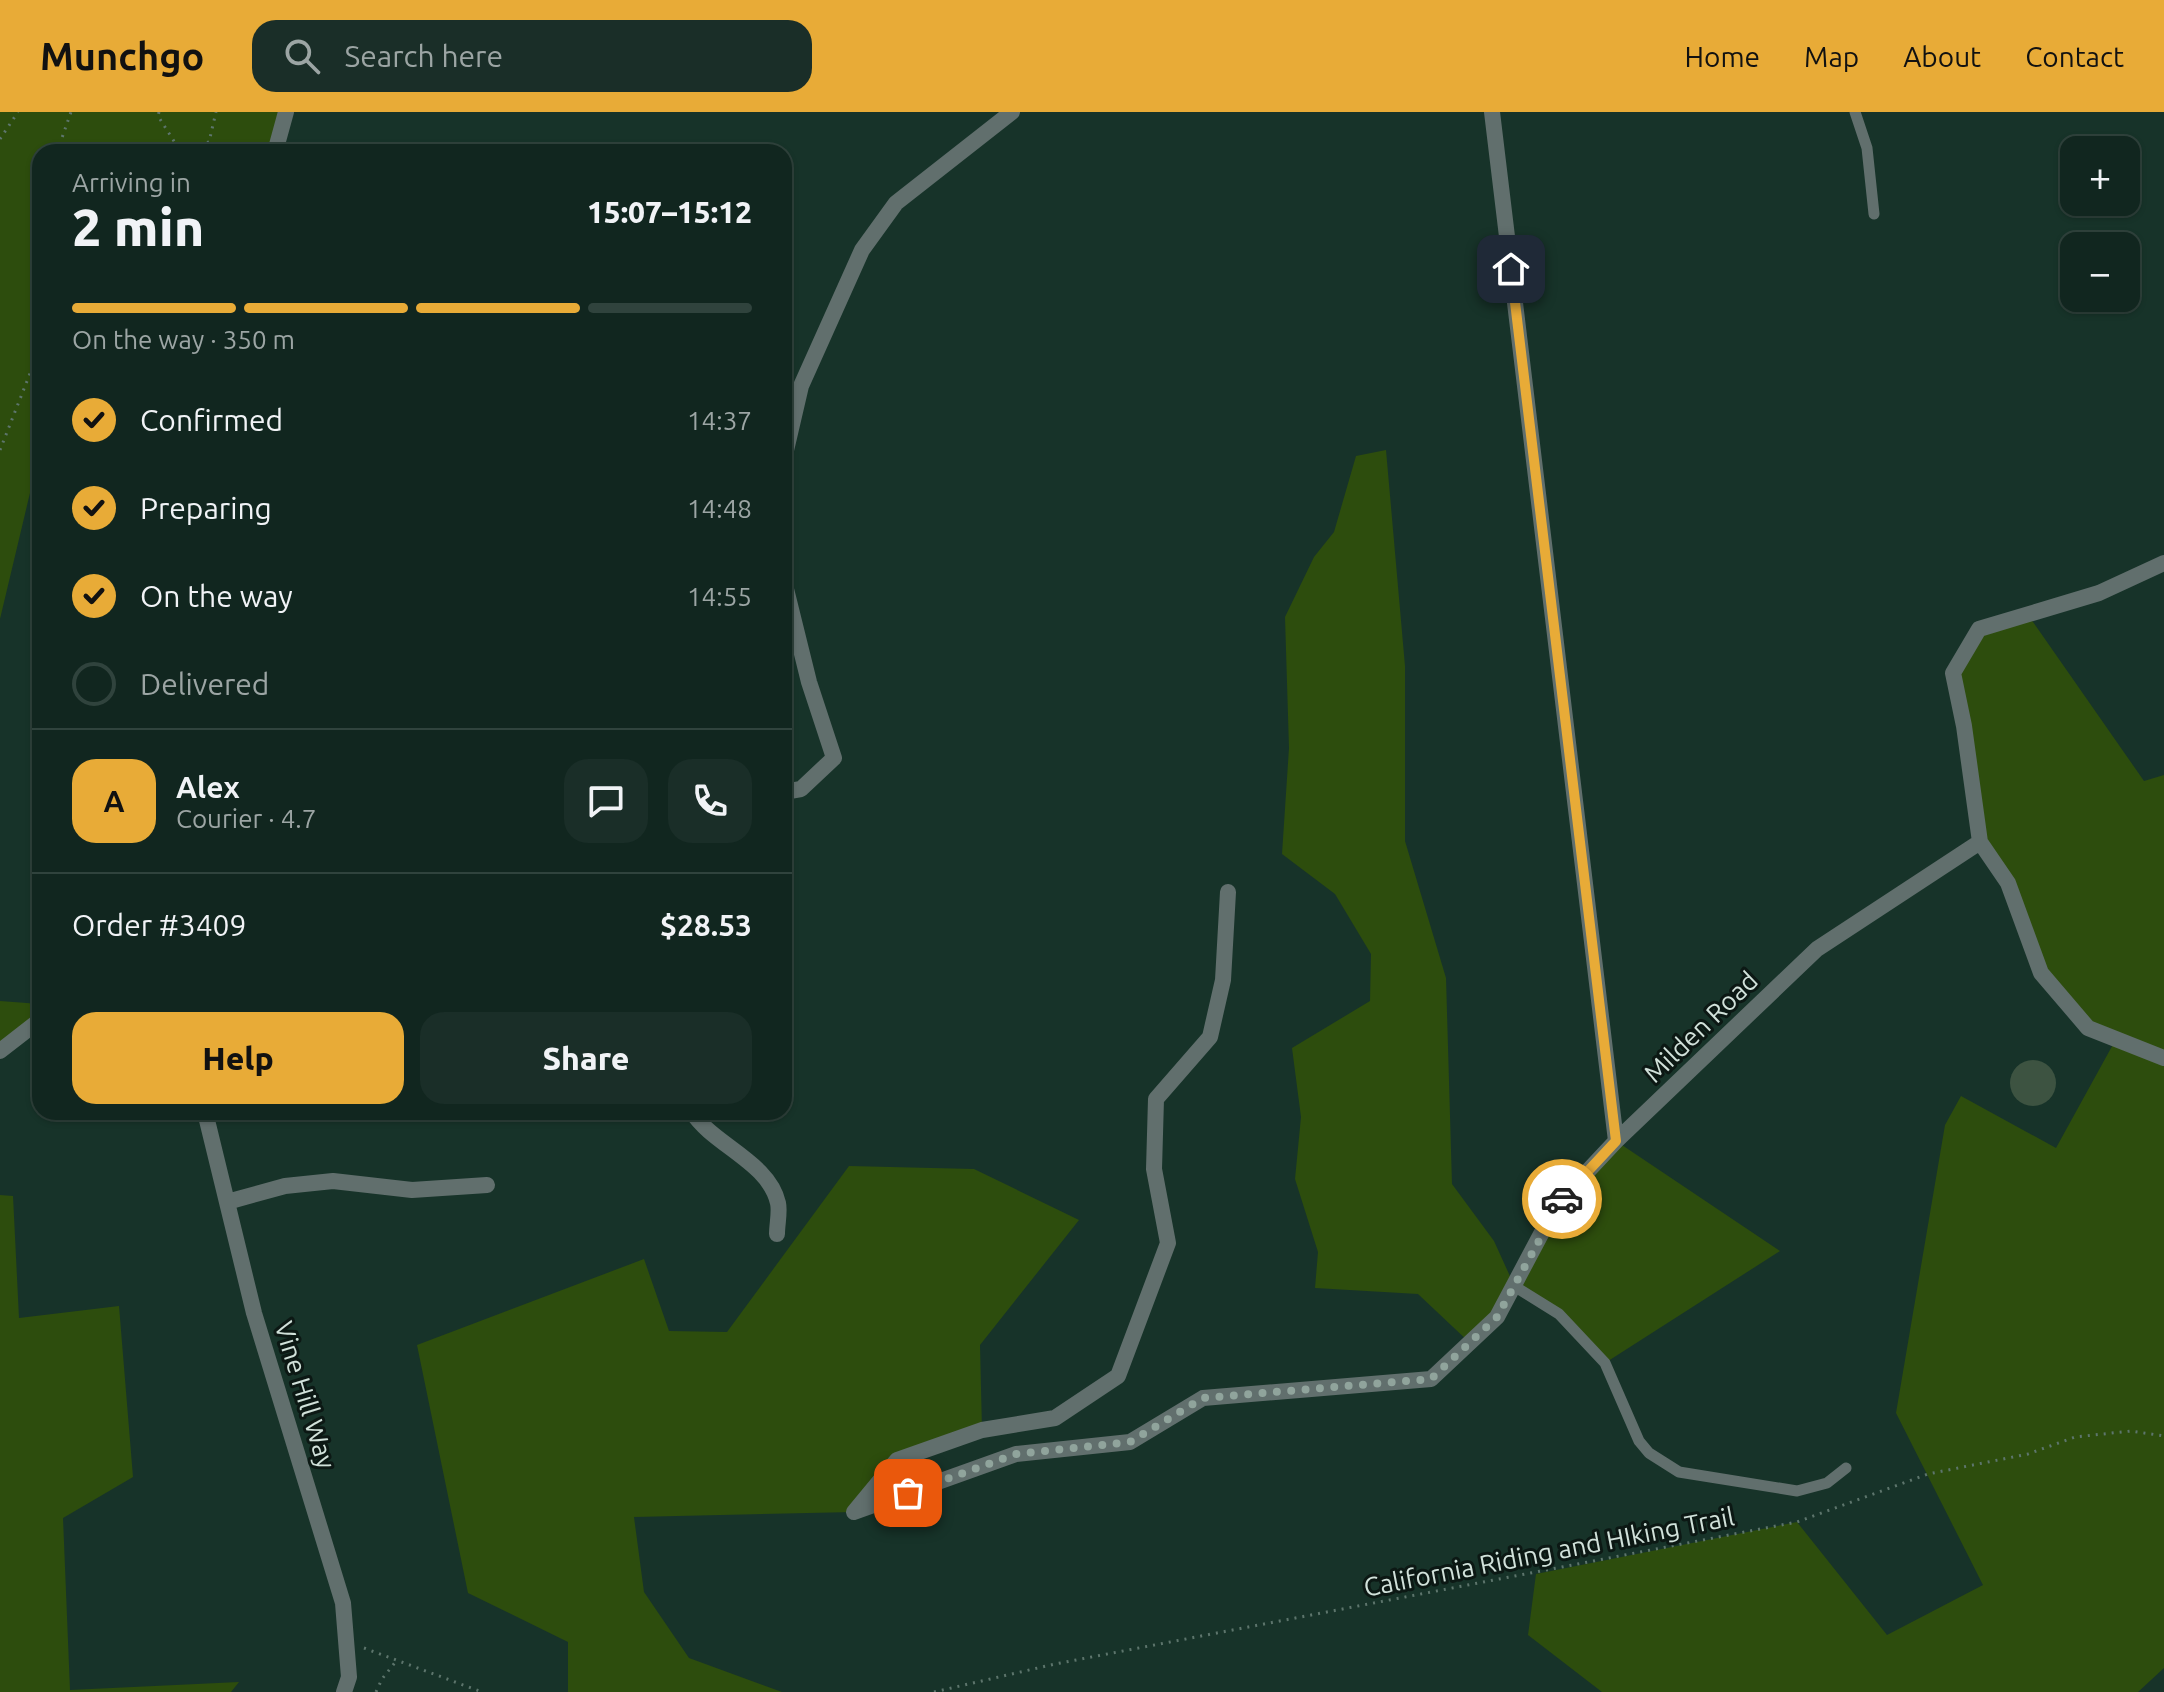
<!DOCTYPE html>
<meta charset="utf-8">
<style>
:root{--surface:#11261f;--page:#1a2e28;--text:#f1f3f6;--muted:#9ca5a4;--line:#30433d;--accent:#e8ab37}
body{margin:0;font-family:Ubuntu,sans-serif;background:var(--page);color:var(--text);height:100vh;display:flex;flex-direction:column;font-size:30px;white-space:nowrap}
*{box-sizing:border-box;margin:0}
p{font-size:26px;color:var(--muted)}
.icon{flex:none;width:44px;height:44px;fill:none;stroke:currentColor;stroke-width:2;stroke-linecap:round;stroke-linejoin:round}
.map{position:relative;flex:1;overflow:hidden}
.drawer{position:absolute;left:32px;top:32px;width:760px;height:976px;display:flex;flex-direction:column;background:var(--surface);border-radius:24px;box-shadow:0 2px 6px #0004,0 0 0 2px var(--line)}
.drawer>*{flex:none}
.buttons{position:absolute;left:2060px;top:24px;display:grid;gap:16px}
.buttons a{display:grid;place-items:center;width:80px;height:80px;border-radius:16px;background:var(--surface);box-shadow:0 2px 6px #0004,0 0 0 2px var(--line);font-size:40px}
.pin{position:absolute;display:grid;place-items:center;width:68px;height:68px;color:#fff;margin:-34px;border-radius:16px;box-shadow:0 4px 12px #0006}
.courier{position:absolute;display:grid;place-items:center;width:80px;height:80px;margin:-40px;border:6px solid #e8ab37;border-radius:50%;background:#fff;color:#222;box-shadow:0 2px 10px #0007}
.headline em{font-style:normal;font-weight:800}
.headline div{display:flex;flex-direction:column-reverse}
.headline{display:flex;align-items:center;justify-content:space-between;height:136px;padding:0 40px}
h1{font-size:52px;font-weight:800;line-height:60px}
.bar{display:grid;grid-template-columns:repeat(4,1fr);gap:12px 8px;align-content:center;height:96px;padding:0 40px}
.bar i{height:10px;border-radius:6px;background:var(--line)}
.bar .current{background:var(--accent)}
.bar p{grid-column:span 4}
.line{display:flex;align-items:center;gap:20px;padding:0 40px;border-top:2px solid var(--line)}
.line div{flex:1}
.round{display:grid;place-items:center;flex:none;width:84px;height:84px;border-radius:24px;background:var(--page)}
ol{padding:0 40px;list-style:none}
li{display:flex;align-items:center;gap:24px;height:88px}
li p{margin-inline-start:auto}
li .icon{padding:8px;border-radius:50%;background:var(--accent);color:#111;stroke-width:4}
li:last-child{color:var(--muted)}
li i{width:44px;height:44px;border:4px solid var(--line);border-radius:50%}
.cta{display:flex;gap:16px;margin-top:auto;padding:16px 40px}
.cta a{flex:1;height:92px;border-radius:24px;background:var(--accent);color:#111;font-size:32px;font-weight:800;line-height:92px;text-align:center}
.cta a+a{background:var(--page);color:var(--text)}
header{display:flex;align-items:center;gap:48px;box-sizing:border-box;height:112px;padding:0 40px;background:var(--accent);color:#111}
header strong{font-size:38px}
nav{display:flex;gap:44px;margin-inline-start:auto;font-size:28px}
.search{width:560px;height:72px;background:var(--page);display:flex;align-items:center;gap:20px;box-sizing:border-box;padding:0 28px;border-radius:24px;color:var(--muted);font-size:30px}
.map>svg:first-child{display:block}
.green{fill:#2d4d0d}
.building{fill:#3d5341}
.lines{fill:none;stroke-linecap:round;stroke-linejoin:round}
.path{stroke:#5d756c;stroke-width:3;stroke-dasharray:2 6;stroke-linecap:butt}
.service{stroke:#616f6d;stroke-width:11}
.minor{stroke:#616f6d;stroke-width:16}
.done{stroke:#90a49c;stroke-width:8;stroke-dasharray:0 14.4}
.route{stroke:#e8ab37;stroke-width:10}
.labels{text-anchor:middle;stroke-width:6;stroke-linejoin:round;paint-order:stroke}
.street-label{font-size:26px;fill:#d1e1da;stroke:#0c1814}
</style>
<header>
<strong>Munchgo</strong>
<div class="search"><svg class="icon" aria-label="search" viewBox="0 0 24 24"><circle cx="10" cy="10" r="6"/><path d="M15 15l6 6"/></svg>Search here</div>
<nav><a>Home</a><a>Map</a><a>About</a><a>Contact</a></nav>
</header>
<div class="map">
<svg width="2164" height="1580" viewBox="0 0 2164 1580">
<rect width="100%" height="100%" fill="#173329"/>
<path class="green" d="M0 0H286L275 40H40V339L0 507Z
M1386 338 1405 554V729L1446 866 1452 1072 1494 1129 1514 1173 1557 1092 1616 1029 1780 1139 1605 1251 1559 1202 1515 1174 1470 1231 1418 1182 1315 1176 1318 1140 1295 1067 1301 1005 1292 936 1370 889 1371 842 1335 782 1282 742 1289 636 1285 505 1314 445 1334 420 1356 344Z
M2026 500 2144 669 2164 663V1556L2138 1580H1602L1528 1523 1536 1462 1797 1410 1887 1523 1983 1473 1896 1301 1945 1013 1961 984 2056 1036 2116 927 2088 916 2041 861 2008 771 1980 730 1953 561 1979 517Z
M0 889 40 892V908L0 939Z
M849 1054 974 1057 1079 1108 980 1233 982 1318 897 1348 854 1400 634 1405 644 1480 689 1546 782 1580H568V1530L468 1481 417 1233 644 1147 669 1219 727 1220Z
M0 1083 13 1084 19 1206 119 1194 133 1365 63 1406 70 1578 239 1570 231 1580H0Z"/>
<path class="building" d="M2010 971a23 23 0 1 1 46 0a23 23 0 1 1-46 0Z"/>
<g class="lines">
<path class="path" d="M159 0 158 4 179 37 209 30 216 0
M0 27 18 0
M57 40 71 0
M0 338 40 236
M364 1536 482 1580
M376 1580 382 1567 397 1548
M934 1580 1055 1552 1797 1410 1928 1362 2028 1342 2075 1325 2131 1319 2164 1324"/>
<path class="service" d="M1855 0 1867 36 1874 102
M1514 1174 1559 1202 1605 1251 1639 1329 1649 1341 1679 1360 1797 1379 1827 1371 1846 1356"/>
<path class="minor" d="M1492 0 1616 1029
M275 40 286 0
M784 347 801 274 862 138 896 91 1012 0
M2164 451 2099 481 1979 517 1953 561 1964 614 1980 730 2008 771 2041 861 2088 916 2164 946
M784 469 809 570 834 646 801 677 784 680
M1228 780 1223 868 1210 925 1156 987 1154 1057 1168 1131 1118 1264 1055 1306 982 1318 897 1348 854 1400 1016 1342 1130 1330 1203 1286 1431 1267 1497 1205 1557 1092 1616 1029 1817 837 1980 730
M0 939 40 908
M205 1000 254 1201 343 1491 349 1565 344 1580
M692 1000C713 1033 769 1050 778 1091 780 1100 777 1112 777 1122
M227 1090 285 1074 333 1069 412 1078 487 1073"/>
</g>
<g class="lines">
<path class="done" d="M908 1381 1016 1342 1130 1330 1203 1286 1431 1267 1497 1205 1562 1087"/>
<path class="route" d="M1511 157 1616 1029 1562 1087"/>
</g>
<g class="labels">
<g class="street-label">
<text transform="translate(1701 915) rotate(-44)" y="9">Milden Road</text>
<text transform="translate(305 1283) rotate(73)" y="9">Vine Hill Way</text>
<text transform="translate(1549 1440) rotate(-11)" y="9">California Riding and HIking Trail</text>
</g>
</g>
</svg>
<div class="buttons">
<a>+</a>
<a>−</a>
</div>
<div class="pin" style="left:908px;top:1381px;background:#ea580c"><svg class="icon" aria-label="bag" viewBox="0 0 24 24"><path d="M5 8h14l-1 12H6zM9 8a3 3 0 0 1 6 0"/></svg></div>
<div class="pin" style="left:1511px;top:157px;background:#1f2937"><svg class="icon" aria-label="home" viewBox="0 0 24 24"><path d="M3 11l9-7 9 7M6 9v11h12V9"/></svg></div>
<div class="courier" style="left:1562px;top:1087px"><svg class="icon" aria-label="car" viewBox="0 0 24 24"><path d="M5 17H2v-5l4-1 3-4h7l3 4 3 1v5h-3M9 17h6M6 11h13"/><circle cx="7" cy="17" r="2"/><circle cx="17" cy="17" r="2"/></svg></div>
<section class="drawer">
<div class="headline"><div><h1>2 min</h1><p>Arriving in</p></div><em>15:07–15:12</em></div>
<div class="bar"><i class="current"></i><i class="current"></i><i class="current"></i><i></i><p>On the way · 350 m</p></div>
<ol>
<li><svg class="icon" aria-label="check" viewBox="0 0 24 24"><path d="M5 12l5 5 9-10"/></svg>Confirmed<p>14:37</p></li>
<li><svg class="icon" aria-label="check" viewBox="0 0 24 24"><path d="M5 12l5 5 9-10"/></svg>Preparing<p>14:48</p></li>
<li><svg class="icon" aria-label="check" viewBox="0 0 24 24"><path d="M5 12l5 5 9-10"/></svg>On the way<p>14:55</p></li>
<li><i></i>Delivered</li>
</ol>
<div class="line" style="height:144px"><b class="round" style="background:var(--accent);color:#111">A</b><div><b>Alex</b><p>Courier · 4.7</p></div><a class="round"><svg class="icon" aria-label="chat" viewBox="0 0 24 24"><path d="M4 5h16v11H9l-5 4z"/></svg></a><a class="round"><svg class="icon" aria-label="phone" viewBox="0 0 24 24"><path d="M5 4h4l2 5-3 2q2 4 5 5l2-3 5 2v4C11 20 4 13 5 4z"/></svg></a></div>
<div class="line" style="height:104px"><div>Order #3409</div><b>$28.53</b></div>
<div class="cta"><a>Help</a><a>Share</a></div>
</section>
</div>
